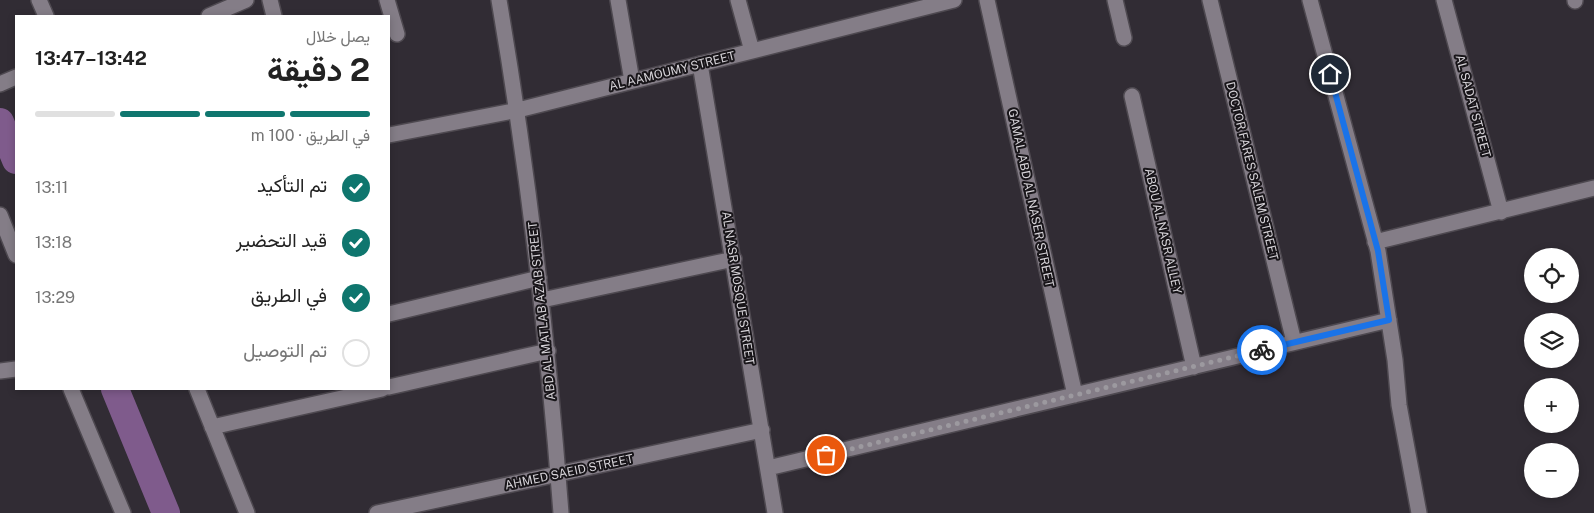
<!DOCTYPE html>
<html lang="ar">
<meta charset="utf-8">
<style>
:root{--surface:#fff;--page:#f2f2f2;--text:#222;--muted:#767676;--line:#e0e0e0;--accent:#0f766e}
body{margin:0;font-family:"Public Sans",Vazirmatn,sans-serif;background:var(--page);color:var(--text);direction:rtl;height:100vh;display:flex;flex-direction:column;font-size:19px;white-space:nowrap}
*{box-sizing:border-box;margin:0}
p{font-size:16px;color:var(--muted)}
.icon{flex:none;width:28px;height:28px;fill:none;stroke:currentColor;stroke-width:2;stroke-linecap:round;stroke-linejoin:round}
.map{position:relative;flex:1;overflow:hidden;direction:ltr}
.details{position:absolute;left:15px;top:15px;width:375px;height:375px;display:flex;flex-direction:column;background:var(--surface);border-radius:0px;box-shadow:0 2px 8px #0003;direction:rtl}
.details>*{flex:none}
.controls{position:absolute;left:1524px;top:248px;display:grid;gap:10px}
.controls a{display:grid;place-items:center;width:55px;height:55px;border-radius:50%;background:var(--surface);box-shadow:0 2px 8px #0003;font-size:25px}
.pin{position:absolute;display:grid;place-items:center;width:42px;height:42px;color:#fff;margin:-21px;border:2px solid #fff;border-radius:50%;box-shadow:0 1px 5px #0007}
.courier{position:absolute;display:grid;place-items:center;width:50px;height:50px;margin:-25px;border:4px solid #1a73e8;border-radius:50%;background:#fff;color:#222;box-shadow:0 1px 6px #0007}
.headline em{font-style:normal;font-weight:700}
.headline div{display:flex;flex-direction:column-reverse}
.headline{display:flex;align-items:center;justify-content:space-between;height:85px;padding:0 20px}
h1{font-size:32px;font-weight:700;line-height:38px}
.bar{display:grid;grid-template-columns:repeat(4,1fr);gap:8px 5px;align-content:center;height:60px;padding:0 20px}
.bar i{height:6px;border-radius:4px;background:var(--line)}
.bar .on{background:var(--accent)}
.bar p{grid-column:span 4}
ol{padding:0 20px;list-style:none}
li{display:flex;align-items:center;gap:15px;height:55px}
li p{margin-inline-start:auto}
li .icon{padding:5px;border-radius:50%;background:var(--accent);color:#fff;stroke-width:4}
li:last-child{color:var(--muted)}
li i{width:28px;height:28px;border:2px solid var(--line);border-radius:50%}
.map>svg:first-child{display:block}
.lines{fill:none;stroke-linecap:round;stroke-linejoin:round}
.canal{stroke:#7f5b8c;stroke-width:28}
.minor-casing{stroke:#4e4950;stroke-width:18}
.minor{stroke:#847d87;stroke-width:15}
.done{stroke:#9c999f;stroke-width:5;stroke-dasharray:0 9}
.route{stroke:#1a73e8;stroke-width:6}
.labels{text-anchor:middle;stroke-width:4;stroke-linejoin:round;paint-order:stroke}
.street-label{font-size:12px;fill:#d6d3d8;stroke:#181519}
</style>
<div class="map">
<svg width="1594" height="513" viewBox="0 0 1594 513">
<rect width="100%" height="100%" fill="#312c34"/>
<g class="lines">
<path class="canal" d="M0 122 16 160
M115 389 166 513"/>
<defs>
<path id="minor" d="M39 0 46 16
M270 0 274 16
M387 0 397 34
M499 0C528 170 548 341 561 513
M618 0 632 81
M738 0 752 51
M987 0 1075 395
M1115 0 1124 38
M1210 0 1294 342
M1310 0 1378 251 1395 360 1399 405 1419 513
M1444 0 1501 212
M1575 0V1
M209 16 246 0
M700 64 775 513
M0 84 16 77
M1132 96 1194 367
M389 135 518 110 954 0
M0 215 16 255
M1375 242 1594 188
M542 300 734 259
M389 314 539 278
M0 371 16 369
M389 387 548 351
M71 389 123 513
M197 389 247 513
M212 427 382 389
M768 468 1389 320
M377 513 762 430"/>
</defs>
<use href="#minor" class="minor-casing"/>
<use href="#minor" class="minor"/>
</g>
<g class="lines">
<path class="done" d="M826 455 1262 350"/>
<path class="route" d="M1262 350 1389 320 1378 251 1330 74"/>
</g>
<g class="labels">
<g class="street-label">
<text transform="translate(672 71) rotate(-14)" y="4">AL AAMOUMY STREET</text>
<text transform="translate(1473 106) rotate(75)" y="4">AL SADAT STREET</text>
<text transform="translate(1252 171) rotate(76)" y="4">DOCTOR FARES SALEM STREET</text>
<text transform="translate(1031 198) rotate(78)" y="4">GAMAL ABD AL NASER STREET</text>
<text transform="translate(1163 231) rotate(77)" y="4">ABOU AL NASR ALLEY</text>
<text transform="translate(738 288) rotate(81)" y="4">AL NASR MOSQUE STREET</text>
<text transform="translate(542 311) rotate(-96)" y="4">ABD AL MATLAB AZAB STREET</text>
<text transform="translate(569 472) rotate(-12)" y="4">AHMED SAEID STREET</text>
</g>
</g>
</svg>
<div class="controls">
<a><svg class="icon" aria-label="locate" viewBox="0 0 24 24"><circle cx="12" cy="12" r="6"/><path d="M12 2v4M12 18v4M2 12h4M18 12h4"/></svg></a>
<a><svg class="icon" aria-label="layers" viewBox="0 0 24 24"><path d="M12 4l9 5-9 5-9-5zM3 14l9 5 9-5"/></svg></a>
<a>+</a>
<a>−</a>
</div>
<div class="pin" style="left:826px;top:455px;background:#ea580c"><svg class="icon" aria-label="bag" viewBox="0 0 24 24"><path d="M5 8h14l-1 12H6zM9 8a3 3 0 0 1 6 0"/></svg></div>
<div class="pin" style="left:1330px;top:74px;background:#1f2937"><svg class="icon" aria-label="home" viewBox="0 0 24 24"><path d="M3 11l9-7 9 7M6 9v11h12V9"/></svg></div>
<div class="courier" style="left:1262px;top:350px"><svg class="icon" aria-label="bike" viewBox="0 0 24 24"><circle cx="6" cy="16" r="4"/><circle cx="18" cy="16" r="4"/><path d="M6 16l4-8h5l3 8M10 8l3 8H6M13 5h3"/></svg></div>
<section class="details">
<div class="headline"><div><h1>2 دقيقة</h1><p>يصل خلال</p></div><em>13:42–13:47</em></div>
<div class="bar"><i class="on"></i><i class="on"></i><i class="on"></i><i></i><p>في الطريق · 100 m</p></div>
<ol>
<li><svg class="icon" aria-label="check" viewBox="0 0 24 24"><path d="M5 12l5 5 9-10"/></svg>تم التأكيد<p>13:11</p></li>
<li><svg class="icon" aria-label="check" viewBox="0 0 24 24"><path d="M5 12l5 5 9-10"/></svg>قيد التحضير<p>13:18</p></li>
<li><svg class="icon" aria-label="check" viewBox="0 0 24 24"><path d="M5 12l5 5 9-10"/></svg>في الطريق<p>13:29</p></li>
<li><i></i>تم التوصيل</li>
</ol>
</section>
</div>
